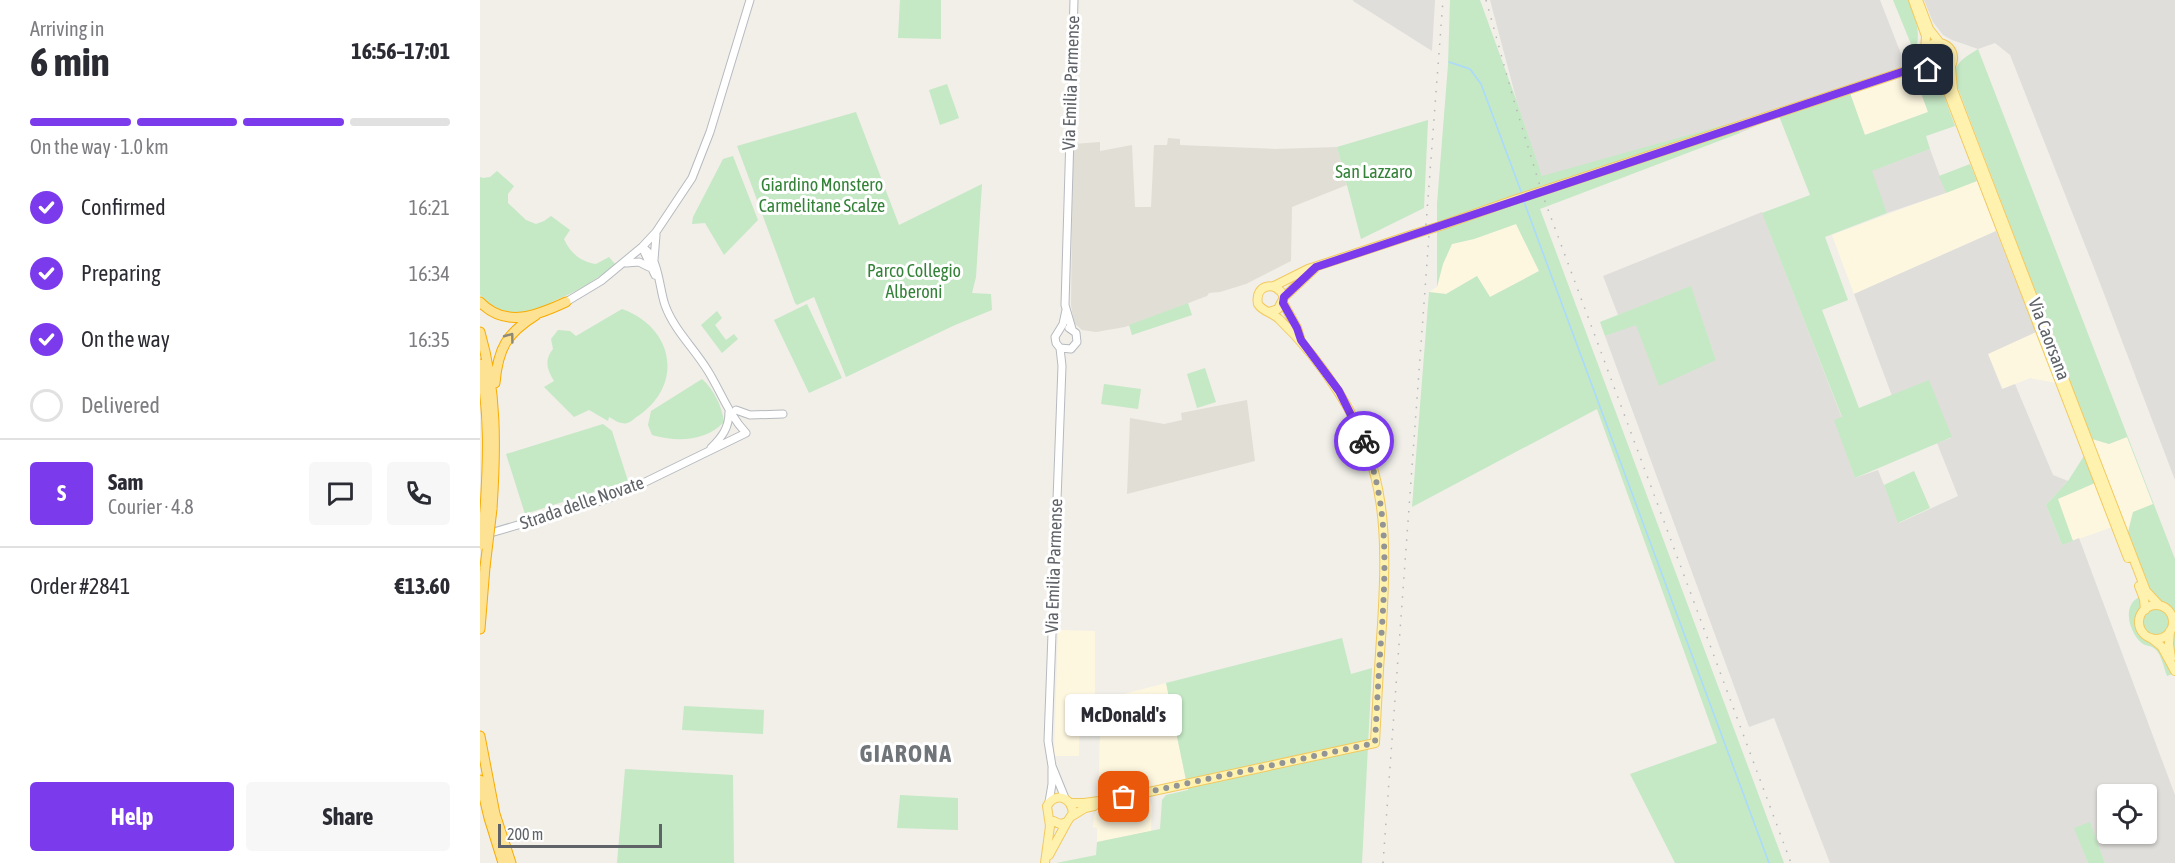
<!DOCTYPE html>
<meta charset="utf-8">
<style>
:root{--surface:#fff;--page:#f7f7f7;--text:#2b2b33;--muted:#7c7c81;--line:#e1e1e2;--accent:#7c3aed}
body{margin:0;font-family:"Asap Condensed",sans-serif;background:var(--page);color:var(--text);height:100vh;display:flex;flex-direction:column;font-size:22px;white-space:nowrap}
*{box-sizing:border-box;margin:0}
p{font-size:20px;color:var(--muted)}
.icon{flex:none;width:33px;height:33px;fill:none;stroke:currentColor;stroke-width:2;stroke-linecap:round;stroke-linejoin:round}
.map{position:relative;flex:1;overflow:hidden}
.side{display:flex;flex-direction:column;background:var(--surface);width:480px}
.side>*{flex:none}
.buttons{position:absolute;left:1617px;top:784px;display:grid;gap:12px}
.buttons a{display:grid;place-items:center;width:60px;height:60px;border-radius:6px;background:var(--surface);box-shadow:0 2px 4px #0004;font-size:30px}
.scale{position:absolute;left:18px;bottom:15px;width:164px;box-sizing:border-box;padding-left:6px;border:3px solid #5f6368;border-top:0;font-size:16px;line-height:21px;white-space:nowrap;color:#5f6368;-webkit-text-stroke:4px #fff;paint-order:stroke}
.pin{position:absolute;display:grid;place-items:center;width:51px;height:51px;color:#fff;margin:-26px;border-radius:12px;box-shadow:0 3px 9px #0006}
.courier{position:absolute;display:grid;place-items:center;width:60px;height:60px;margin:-30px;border:4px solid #7c3aed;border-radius:50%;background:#fff;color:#222;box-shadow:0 2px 8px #0007}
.bubble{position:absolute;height:42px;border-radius:6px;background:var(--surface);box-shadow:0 2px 4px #0004;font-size:20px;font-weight:700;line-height:42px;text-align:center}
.headline em{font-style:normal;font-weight:700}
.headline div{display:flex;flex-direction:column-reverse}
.headline{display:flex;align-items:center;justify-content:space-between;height:102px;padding:0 30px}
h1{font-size:39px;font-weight:700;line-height:45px}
.bar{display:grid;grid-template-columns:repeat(4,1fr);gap:9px 6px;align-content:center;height:72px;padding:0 30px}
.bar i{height:8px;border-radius:4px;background:var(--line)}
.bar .selected{background:var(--accent)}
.bar p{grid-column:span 4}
.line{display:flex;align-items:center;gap:15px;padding:0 30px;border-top:2px solid var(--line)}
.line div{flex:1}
.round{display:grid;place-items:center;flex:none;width:63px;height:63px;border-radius:6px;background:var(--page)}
ol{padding:0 30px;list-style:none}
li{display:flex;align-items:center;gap:18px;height:66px}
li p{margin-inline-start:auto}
li .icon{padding:6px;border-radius:50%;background:var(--accent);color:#fff;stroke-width:4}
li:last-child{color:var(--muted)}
li i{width:33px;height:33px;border:3px solid var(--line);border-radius:50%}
.button{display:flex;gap:12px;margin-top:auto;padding:12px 30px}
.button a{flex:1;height:69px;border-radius:6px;background:var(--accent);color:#fff;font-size:24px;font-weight:700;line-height:69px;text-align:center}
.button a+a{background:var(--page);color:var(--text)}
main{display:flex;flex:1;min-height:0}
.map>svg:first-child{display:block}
.commercial{fill:#fef7e0}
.industrial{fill:#e0deda;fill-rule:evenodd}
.education{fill:#e1ded6}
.green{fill:#c5e8c5}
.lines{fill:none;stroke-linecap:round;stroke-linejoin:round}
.stream{stroke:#aadaff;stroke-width:1.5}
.secondary-casing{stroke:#b6babf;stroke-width:9}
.primary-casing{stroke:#f2c960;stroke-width:10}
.highway-casing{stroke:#f9ab00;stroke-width:11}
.secondary{stroke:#fff;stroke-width:7}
.primary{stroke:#fff2af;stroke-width:8}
.highway{stroke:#fde293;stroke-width:9}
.rail{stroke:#b6b7b8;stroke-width:1.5;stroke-dasharray:1.5 8;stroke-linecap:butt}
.primary-bridge-casing{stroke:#f2c960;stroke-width:10;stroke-linecap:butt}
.highway-bridge-casing{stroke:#f9ab00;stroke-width:11;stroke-linecap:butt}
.primary-bridge{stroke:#fff2af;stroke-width:8}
.highway-bridge{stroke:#fde293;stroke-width:9}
.oneway{stroke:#8e8975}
.done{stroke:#929495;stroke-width:6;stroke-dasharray:0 10.8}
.route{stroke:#7c3aed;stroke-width:8}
.labels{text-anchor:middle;stroke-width:6;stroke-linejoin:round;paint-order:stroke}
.street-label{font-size:18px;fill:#5f6368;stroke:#fff}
.park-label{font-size:18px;fill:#348238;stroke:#fff}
.district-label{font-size:24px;font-weight:bold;letter-spacing:1.5px;fill:#70757a;stroke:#fff}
</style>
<main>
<section class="side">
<div class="headline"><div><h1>6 min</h1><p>Arriving in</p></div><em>16:56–17:01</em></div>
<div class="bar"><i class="selected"></i><i class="selected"></i><i class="selected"></i><i></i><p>On the way · 1.0 km</p></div>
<ol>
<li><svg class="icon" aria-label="check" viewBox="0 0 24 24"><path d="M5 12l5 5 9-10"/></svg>Confirmed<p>16:21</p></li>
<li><svg class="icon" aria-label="check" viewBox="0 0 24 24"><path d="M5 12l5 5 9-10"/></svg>Preparing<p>16:34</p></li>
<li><svg class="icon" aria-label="check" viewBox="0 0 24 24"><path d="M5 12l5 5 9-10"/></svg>On the way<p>16:35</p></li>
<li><i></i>Delivered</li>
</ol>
<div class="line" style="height:108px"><b class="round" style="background:var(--accent);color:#fff">S</b><div><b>Sam</b><p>Courier · 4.8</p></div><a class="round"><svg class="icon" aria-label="chat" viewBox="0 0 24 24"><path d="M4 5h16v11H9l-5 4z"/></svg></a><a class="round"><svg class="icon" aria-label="phone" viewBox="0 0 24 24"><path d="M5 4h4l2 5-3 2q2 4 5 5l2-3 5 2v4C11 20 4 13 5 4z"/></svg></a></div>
<div class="line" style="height:78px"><div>Order #2841</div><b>€13.60</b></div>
<div class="button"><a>Help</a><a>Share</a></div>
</section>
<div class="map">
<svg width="1695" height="863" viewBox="0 0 1695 863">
<rect width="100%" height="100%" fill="#f1efe8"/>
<path class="commercial" d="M1433 71 1448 112 1384 135 1370 93Z
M1497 181 1516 231 1374 294 1352 235Z
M1036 224 1059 271 1010 297 997 276 966 294 949 292 957 287 963 264 972 244 994 239Z
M1556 332 1576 383 1550 378 1523 389 1508 354Z
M1647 437 1673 505 1653 512 1648 532 1612 439 1629 444Z
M1615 483 1632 527 1593 541 1577 499Z
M578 630 615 631V701L600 703 599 756H574Z
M686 683 706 780 618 799 621 700Z
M665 799 669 800 672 806 671 831 617 842V828L613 827 614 815 617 809Z"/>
<path class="industrial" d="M873 0H955L952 51 873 1Z
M1010 0H1400L1423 59 1433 71 1299 116 1260 133 1256 123 1062 177 1037 102Z
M1444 0H1695V480L1618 278 1530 55 1515 43 1498 49 1472 40 1463 35 1453 22Z
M1450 149 1466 193 1407 213 1391 171Z
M1282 212 1362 418 1355 420 1375 478 1398 470 1419 523 1478 496 1457 443 1471 438 1449 381 1412 396 1374 294 1516 231 1556 332 1508 354 1522 389 1535 384 1573 475 1588 481 1566 505 1582 545 1599 538 1695 795V863H1625L1610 823 1595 828 1608 863H1350L1294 718 1269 727 1125 336 1156 324 1236 360 1211 287 1138 315 1123 276ZM1628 795H1666V834H1628Z"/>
<path class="education" d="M688 138 700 139V145L795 149 857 147 867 185 812 207 811 261 766 284 740 292 729 293 727 296 645 327 616 332 602 330 594 323 591 305 593 144 620 142V151L652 145 655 207H671L674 145H687Z
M767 400 775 461 647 494 650 418 684 424 702 420 701 413Z"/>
<path class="green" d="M420 0H461V39L418 38Z
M970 0H1000L1037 102 1062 176 1255 122 1260 133 1060 209 1304 863H1195L1150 774 1237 743 1117 409 932 507 949 292 966 294 997 276 1010 297 1059 271 1036 224 994 239 972 244 963 264 957 287V204L968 65Z
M1413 0H1428C1437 22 1441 31 1435 54Z
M1444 58a14 14 0 1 1 28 0a14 14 0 1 1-28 0Z
M1498 49 1695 559V673L1687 676C1684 669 1682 656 1676 650 1673 646 1667 646 1663 644 1652 636 1645 616 1651 605 1655 597 1664 595 1671 592L1648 532 1653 512 1673 504 1647 437 1629 444 1612 439 1474 78C1474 62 1486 57 1498 49Z
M1433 71 1451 75 1460 85 1475 126 1446 136 1450 149 1392 171 1407 213 1345 237 1368 300 1342 310 1379 408 1449 380 1472 437 1375 478 1354 420 1362 417 1282 213 1330 195 1299 116 1370 93 1385 135 1448 112Z
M467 84 479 118 460 125 449 90Z
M376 112 419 225 502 184 496 277 492 293 511 294 512 310 475 325 366 377 334 297 317 305 315 303 257 146Z
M948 120 944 208 881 239 857 147Z
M253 156 278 220 244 255 225 223 212 224 213 217 243 159Z
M1490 164 1497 181 1466 193 1459 176Z
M17 171 34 186 28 194V203L46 220 56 224 64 221 71 216 90 230 84 239C90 253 101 262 116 264L129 257 136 265C117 279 98 291 76 300 68 304 60 310 51 312 32 316 12 309 0 295V177L3 178 10 177Z
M1211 286 1236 360 1179 386 1156 325 1125 336 1120 322Z
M708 303 712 315 652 335 649 325Z
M327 304 362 378 329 393 294 320Z
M142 309C193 327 205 384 158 416 153 419 149 425 142 423 138 423 133 419 129 417L128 421 109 410 94 417 64 387 74 381C67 370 64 360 73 349L71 339 78 330 90 331 96 336Z
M237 311 242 318 235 325 246 340 254 334 258 339 242 353 221 325Z
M725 368 736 402 717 408 707 374Z
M222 379C234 390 242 406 244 422 225 442 196 442 172 435L168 425 171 411Z
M624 384 661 389 658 409 621 404Z
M123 424 132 431 148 481 45 514 26 454Z
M1604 456 1615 483 1578 499 1593 541 1582 545 1566 505 1588 481Z
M1434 471 1450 508 1418 523 1404 485Z
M862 638 871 674 892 668 882 863H576L616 855 617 842 680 829 682 800 686 795 708 790 686 683Z
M204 706 284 710 283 734 202 730Z
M145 769 253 775 254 863H137Z
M420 795 478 798V830L417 828Z
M1610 822 1625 863H1608L1594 828Z"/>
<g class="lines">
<path class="stream" d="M969 62 990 69 1001 84 1042 194
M1043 199 1289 863"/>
<defs>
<path id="secondary" d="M162 247C179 256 179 288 185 305 194 330 214 348 228 371 241 392 249 415 266 433
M162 247 175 275
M174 260 176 235
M146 263 159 262 169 267
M86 302 121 281 162 247 176 232 212 178 230 132 270 0
M592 329 585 305 594 0
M580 348 591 349 597 342 596 333 589 328
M256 410 270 415 303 414
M231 448C242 437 249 428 249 412
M7 534 127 499 153 488 266 433
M585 798 572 766 568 741 582 366 580 348 576 343 575 337 583 324 586 310
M569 802 572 784V768"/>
<path id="primary" d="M1433 0 1446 36 1445 50
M1438 0 1449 29 1460 43
M1443 58a15 15 0 1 1 30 0a15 15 0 1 1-30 0Z
M1471 67 1473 90 1666 591 1679 605
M1454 73 1466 87 1471 100 1648 558
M1068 189 1425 71H1448
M960 226 1034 200
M794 286 828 269 934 234
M804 297 835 268
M803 303 817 328 820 338
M1659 586 1664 599 1665 610
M1659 622a17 17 0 1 1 34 0a17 17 0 1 1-34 0Z
M1690 631 1689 644 1691 658
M1671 638 1682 647 1695 671
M590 803H604L641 798 895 743C897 703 899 664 902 625 907 538 908 469 859 393 842 366 822 341 799 319 792 312 783 312 778 304 774 284 797 280 804 297L798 309 789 312
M592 816 605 808 614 806
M569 855 587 822
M565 863 570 826 567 806C575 792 591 796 593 813L587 822 580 824 569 819"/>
<path id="highway" d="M0 302C26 329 58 315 86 302
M0 332C17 391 16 448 12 509
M0 364C10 413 8 461 5 510
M15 383C18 348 27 333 56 315
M0 629 5 567
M0 736 15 814 31 863
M0 780 9 818 23 863"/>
</defs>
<use href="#secondary" class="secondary-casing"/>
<use href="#primary" class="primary-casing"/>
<use href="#highway" class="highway-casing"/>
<use href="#secondary" class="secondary"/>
<use href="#primary" class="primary"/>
<use href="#highway" class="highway"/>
<path class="rail" d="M1006 0 1034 101 1063 196 1311 863
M946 225 963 0
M903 863 949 235"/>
<defs>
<path id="primary-bridge" d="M1034 200 1068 189
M934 234 960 226"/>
<path id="highway-bridge" d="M0 545 5 510
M5 567 12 509"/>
</defs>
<use href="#primary-bridge" class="primary-bridge-casing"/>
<use href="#highway-bridge" class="highway-bridge-casing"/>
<use href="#primary-bridge" class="primary-bridge"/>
<use href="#highway-bridge" class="highway-bridge"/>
</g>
<defs><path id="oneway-chevron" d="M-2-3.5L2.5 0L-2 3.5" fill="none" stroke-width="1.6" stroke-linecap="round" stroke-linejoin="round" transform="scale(1.5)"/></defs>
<use class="oneway" href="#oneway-chevron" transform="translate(30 337) rotate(-53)"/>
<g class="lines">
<path class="done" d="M644 797 895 743C897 704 899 666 902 627 906 561 908 504 884 441"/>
<path class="route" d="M884 441 859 391 821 340 817 328 803 303 804 297 836 267 1425 71 1448 70"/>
</g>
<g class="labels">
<g class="street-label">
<text transform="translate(591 83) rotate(-88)" y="6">Via Emilia Parmense</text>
<text transform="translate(1569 339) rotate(69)" y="6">Via Caorsana</text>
<text transform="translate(102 503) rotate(-19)" y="6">Strada delle Novate</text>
<text transform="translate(574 566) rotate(-88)" y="6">Via Emilia Parmense</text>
</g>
<g class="park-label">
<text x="894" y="178">San Lazzaro</text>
<text x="342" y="191">Giardino Monstero<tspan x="342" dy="21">Carmelitane Scalze</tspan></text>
<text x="434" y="277">Parco Collegio<tspan x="434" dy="21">Alberoni</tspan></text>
</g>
<g class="district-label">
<text x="426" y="762">GIARONA</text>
</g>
</g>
</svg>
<div class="buttons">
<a><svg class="icon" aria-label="locate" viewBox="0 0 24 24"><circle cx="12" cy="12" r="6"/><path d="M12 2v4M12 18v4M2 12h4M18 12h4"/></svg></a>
</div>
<div class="scale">200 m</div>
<div class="pin" style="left:644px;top:797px;background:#ea580c"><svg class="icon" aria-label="bag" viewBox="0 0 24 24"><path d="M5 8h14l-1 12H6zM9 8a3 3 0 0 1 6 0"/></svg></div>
<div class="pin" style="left:1448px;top:70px;background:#1f2937"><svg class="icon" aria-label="home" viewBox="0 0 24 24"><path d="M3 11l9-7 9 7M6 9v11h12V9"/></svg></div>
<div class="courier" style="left:884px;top:441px"><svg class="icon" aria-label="bike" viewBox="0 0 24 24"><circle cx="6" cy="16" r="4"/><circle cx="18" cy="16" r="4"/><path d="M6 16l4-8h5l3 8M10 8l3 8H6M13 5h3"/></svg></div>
<div class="bubble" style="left:585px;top:694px;width:117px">McDonald's</div>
</div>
</main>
